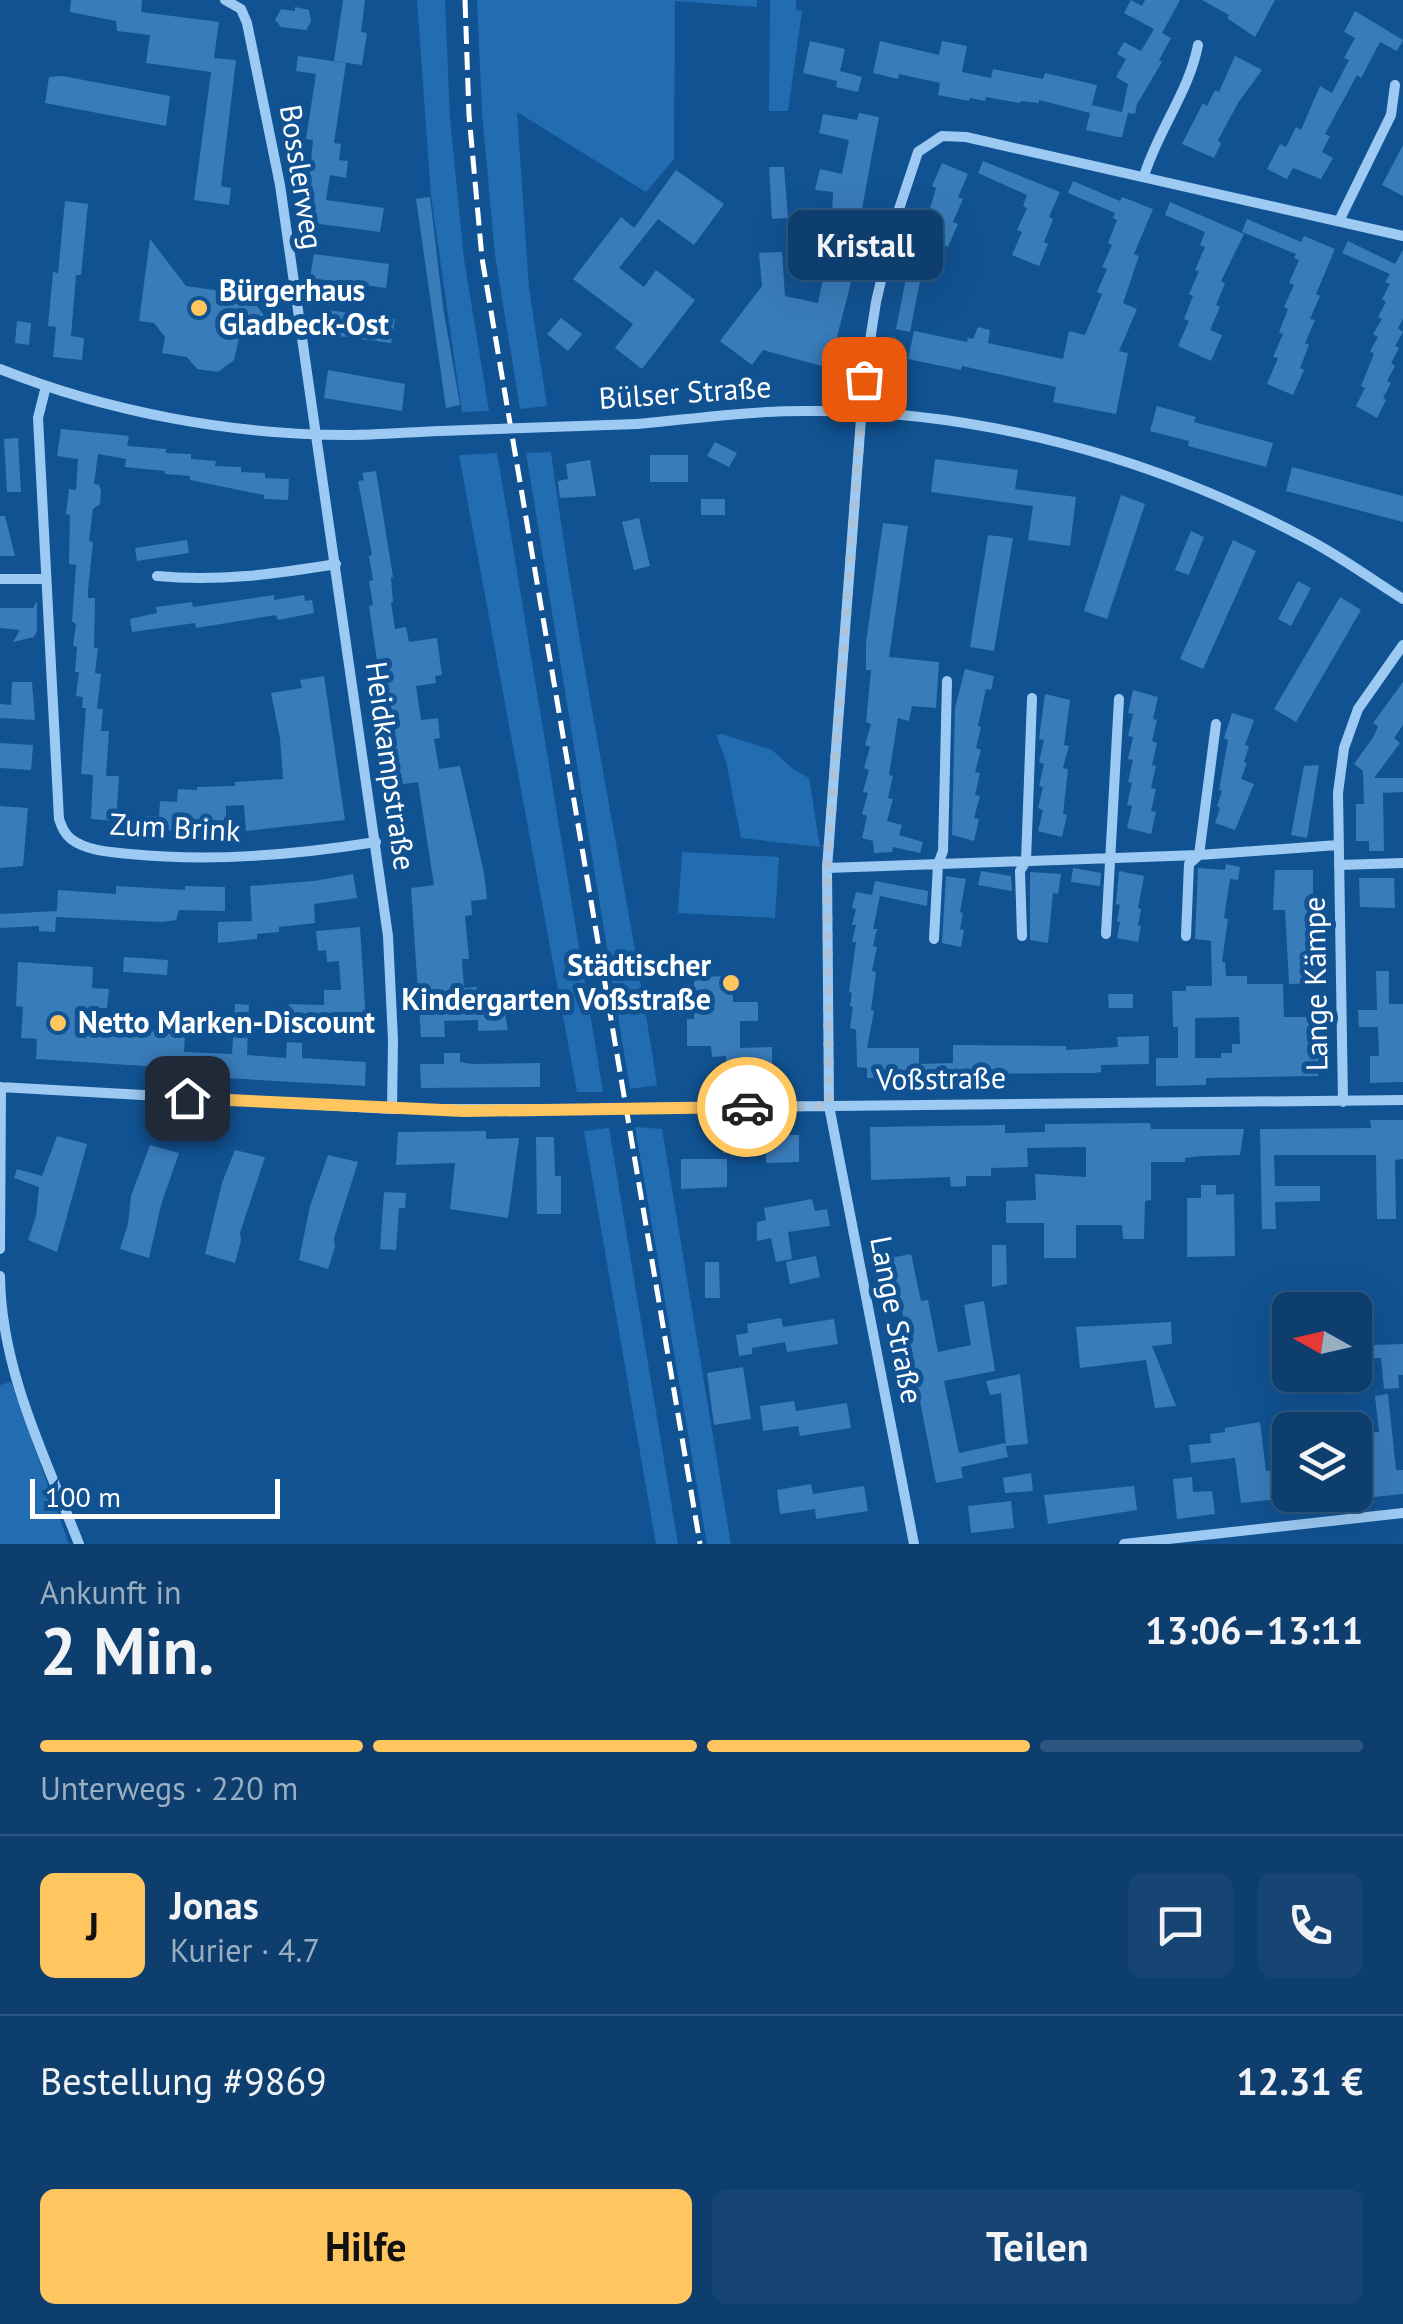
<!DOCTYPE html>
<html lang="de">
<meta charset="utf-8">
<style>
:root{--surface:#0d3e6e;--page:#164573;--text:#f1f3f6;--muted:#9aaec2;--line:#2d5781;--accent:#ffc55e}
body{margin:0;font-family:"PT Sans",sans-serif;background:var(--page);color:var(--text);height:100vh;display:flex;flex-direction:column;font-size:38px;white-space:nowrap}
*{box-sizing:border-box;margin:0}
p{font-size:32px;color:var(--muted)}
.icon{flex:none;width:55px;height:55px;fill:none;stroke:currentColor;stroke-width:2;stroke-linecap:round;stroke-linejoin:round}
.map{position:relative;height:1544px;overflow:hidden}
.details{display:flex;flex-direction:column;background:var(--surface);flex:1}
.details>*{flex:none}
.needle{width:65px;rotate:278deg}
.fabs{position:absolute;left:1272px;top:1292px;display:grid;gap:20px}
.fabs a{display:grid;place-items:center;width:100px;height:100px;border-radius:15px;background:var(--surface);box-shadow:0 10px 40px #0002,0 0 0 2px var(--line);font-size:50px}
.scale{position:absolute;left:30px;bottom:25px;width:250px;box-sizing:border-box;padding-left:10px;border:5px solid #fff;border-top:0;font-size:28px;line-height:35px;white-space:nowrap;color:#fff;-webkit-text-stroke:8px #115292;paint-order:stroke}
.pin{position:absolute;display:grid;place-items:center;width:85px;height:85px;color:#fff;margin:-42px;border-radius:20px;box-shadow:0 5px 15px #0006}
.courier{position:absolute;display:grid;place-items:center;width:100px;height:100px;margin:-50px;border:8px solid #ffc55e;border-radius:50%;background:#fff;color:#222;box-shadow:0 2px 12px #0007}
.bubble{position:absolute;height:70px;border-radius:15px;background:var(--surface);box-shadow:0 10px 40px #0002,0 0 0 2px var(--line);font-size:32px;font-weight:700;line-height:70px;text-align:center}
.headline em{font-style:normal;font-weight:700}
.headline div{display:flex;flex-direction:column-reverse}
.headline{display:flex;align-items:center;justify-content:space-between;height:170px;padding:0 40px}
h1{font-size:65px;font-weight:700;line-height:75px}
.bar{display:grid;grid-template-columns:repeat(4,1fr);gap:15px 10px;align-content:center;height:120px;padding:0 40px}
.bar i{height:12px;border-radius:8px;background:var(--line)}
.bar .active{background:var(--accent)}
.bar p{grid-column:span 4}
.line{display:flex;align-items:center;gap:25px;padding:0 40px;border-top:2px solid var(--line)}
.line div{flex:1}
.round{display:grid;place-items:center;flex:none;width:105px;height:105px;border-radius:15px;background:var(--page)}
.cta{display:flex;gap:20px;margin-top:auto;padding:20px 40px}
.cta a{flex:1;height:115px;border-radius:15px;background:var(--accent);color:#111;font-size:40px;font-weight:700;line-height:115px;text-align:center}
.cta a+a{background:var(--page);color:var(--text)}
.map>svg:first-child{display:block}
.green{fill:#226cb1}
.building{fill:#397cba;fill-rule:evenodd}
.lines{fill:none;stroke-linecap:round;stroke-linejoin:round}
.street{stroke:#9dcaf3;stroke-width:10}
.rail{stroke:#fff;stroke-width:5;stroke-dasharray:18 8;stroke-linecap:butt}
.street-bridge{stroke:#9dcaf3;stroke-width:10}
.done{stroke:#acc2d9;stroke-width:10;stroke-dasharray:0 18}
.route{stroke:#ffc55e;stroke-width:12}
.poi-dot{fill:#ffc55e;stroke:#115292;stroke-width:4}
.labels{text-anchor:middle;stroke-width:10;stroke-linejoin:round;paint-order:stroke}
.street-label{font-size:30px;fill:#fff;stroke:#115292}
.poi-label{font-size:30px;font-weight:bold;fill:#fff;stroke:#115292;text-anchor:start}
</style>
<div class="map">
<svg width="1403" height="1544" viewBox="0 0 1403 1544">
<rect width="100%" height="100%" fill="#115292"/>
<path class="green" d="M417 0H445L450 118 464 259 489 411 462 412 431 196Z
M477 0H757V7L675 1 674 159 646 192 517 112 529 288 547 406 520 409 495 255 482 113Z
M770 0H796V10L802 11 788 111H769Z
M551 452C579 664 625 873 657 1085L630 1089 526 453Z
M497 453 510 529 603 1092H577L459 455Z
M722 734 772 750 793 769 809 778 820 847 741 838 726 761 716 735Z
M682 852 779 857 775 918 678 913Z
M635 1127 662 1129 731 1544H707Z
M609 1128 678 1544H656L584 1131Z
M11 1382 69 1544H0V1385Z"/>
<path class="building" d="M71 0H142L141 12 219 22 214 58 236 60 221 186 231 188 229 205 194 200 211 72 146 63 150 35 117 31 116 21 70 12Z
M343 0H365L361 32 367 33 362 65 334 61Z
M1131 0 1142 6 1145 0H1180L1162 33 1171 38 1159 60 1162 62 1137 104 1135 114 1128 113 1122 137H1118L1086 130 1092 105 1122 112 1128 84 1116 77 1126 59 1117 54 1124 42 1141 51 1154 29 1124 13Z
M1202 0H1275L1255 37 1227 18 1229 15Z
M295 7 309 10 311 22 306 30 281 27 275 20 281 9 295 11Z
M1355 11 1403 40 1397 51 1380 42 1361 78 1357 75 1325 134 1330 136 1322 152 1333 158 1321 179 1293 168 1287 179 1267 169 1280 144 1286 147 1296 127 1301 130 1320 86 1332 93 1349 60 1344 58 1355 38 1344 32Z
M810 41 845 49 840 71 862 77 858 92 836 87 837 81 803 73Z
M880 41 939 55 942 41 967 46 962 72 991 78 993 69 1043 79 1045 73 1097 85 1090 113 1039 100V103L1021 101 1020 103 986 97 985 101 970 98 969 101 938 95 940 83 899 74 898 79 873 73Z
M298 56 346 63 334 143 341 144 339 160 348 161 346 178 330 175 326 200 384 208 380 232 305 222 313 140 306 139 316 74 296 71Z
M1235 56 1262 70 1238 103 1218 140 1221 144 1214 158 1182 144 1203 103 1207 106 1215 90 1219 92Z
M62 76 170 96 166 126 45 103 49 77Z
M859 113 879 117 860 219 867 220 829 368 763 350 752 365 720 341 762 286 759 253 782 252 785 296 818 303 836 215 832 214 833 192 815 190 820 169 842 174 849 140 819 133 823 114 857 120Z
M1403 145V196L1382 185Z
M983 161 1060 192 1049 217 1053 219 1044 242 1048 244 1039 266 1012 255 1022 232 1017 230 1027 208 1023 206 1027 195 978 173Z
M942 163 968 174 958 197 963 199 953 222 958 224 948 247 922 236 936 188 932 186Z
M769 167H784L788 218 772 219Z
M676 170 724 204 694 245 658 219 619 268 644 287 656 270 695 300 642 369 615 348 633 324 573 279 621 217 634 228Z
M1073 181 1120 201 1122 197 1153 209 1134 254 1139 256 1123 303 1137 309 1119 351 1128 353 1116 414 1053 402 1056 387 962 366 961 370 908 359 914 331 967 342 968 338 973 339 978 327 990 330 988 343 1063 359 1069 331 1085 335 1102 294 1097 292 1107 269 1102 267 1112 245 1108 243 1117 220 1113 218 1115 213 1068 193Z
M430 197 443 307 460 405 446 408 416 199Z
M65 201 88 204 81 275H76L71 336 84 338 82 360 53 357 56 327 48 326 53 272 58 273Z
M1170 202 1244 234 1221 281 1225 283 1216 305 1220 307 1210 330 1222 335 1211 361 1178 346 1189 321 1184 319 1193 296 1189 294 1199 271 1195 270 1205 247 1200 245 1205 232 1165 215Z
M1247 219 1301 242 1304 236 1335 249 1316 294 1320 296 1310 319 1315 320 1305 343 1309 345 1300 368 1304 370 1293 395 1267 384 1278 358 1273 357 1283 334 1279 332 1288 309 1284 307 1294 285 1289 283 1299 260 1294 258 1296 254 1242 232Z
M914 237 928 240 910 332 896 329Z
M150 239 186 286 248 295 271 324 243 320 234 360 218 372 197 369 187 357 162 353 165 337 154 323 139 321Z
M1348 241 1395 264 1403 250V319L1398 328 1403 332 1395 346 1399 348 1391 363 1395 366 1387 381 1391 383 1383 398 1386 400 1377 418 1356 406 1365 388 1361 386 1374 354 1370 351 1378 337 1373 334 1382 319 1378 317 1386 302 1382 299 1390 284 1385 282 1390 274 1342 253Z
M314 254 389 264 386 288 310 278Z
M320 309 395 319 391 343 316 333Z
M561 318 582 334 568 351 547 334Z
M17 321 31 323 29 345 15 343Z
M328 370 405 384 402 411 324 398Z
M1157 406 1196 417 1194 422 1273 443 1266 467 1188 446 1189 441 1150 431Z
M61 429 129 436 127 446 166 449V453L191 454V459L216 461 215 466 241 467V472L265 473V478L289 479 288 500 264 499V495L190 480V476L165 474V471L125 467 126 459 98 454 94 484 99 485 101 491 100 504 93 509 89 541 93 542 88 590V598H95L94 648H98L95 673 101 674 97 709H94H103L101 731H109L106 776H119L116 821 91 819 93 775 81 774 86 708H82L83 697 76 696 79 672H75L77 647 73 646 76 624 72 621 76 565 69 564 70 515 66 514 69 489 76 490 78 459 57 456Z
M18 438 21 492H7L4 439Z
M715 442 737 453 729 467 707 456Z
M650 455H688V482H650Z
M935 459 1018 470 1015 489 1076 497 1070 546 1028 540 1033 506 931 492Z
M590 460 596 496 560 498 558 481 568 479 566 464Z
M1292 467 1403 496V522L1286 491Z
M376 471 393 577 391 578 393 602 391 603 395 629 406 627 409 642 437 638 442 675 435 676 436 683 416 686 421 720 438 718 440 738 434 739 439 769 460 766 484 873 487 899 471 901 472 915 465 916 469 959H462L464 988 477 987 478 1006 503 1005 508 1030 478 1031V1020L444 1021 445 1037H421L411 888 434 885 418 782 396 785 375 647 369 606 373 605 369 581 373 580 369 556 372 555 358 481 364 480 362 473Z
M1121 495 1145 504 1107 619 1084 611Z
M701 499H725V515H701Z
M0 516H5L15 556H0Z
M639 518 650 566 634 570 622 522Z
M883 523 908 526 889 657 939 662 936 708 912 706 909 721 898 718 889 775 893 776 888 798 893 799 887 821 902 825 899 835 923 842 920 853 893 847 892 852 874 853 873 841 862 838 867 816 862 814 868 793 863 792 869 770 864 768 870 747 865 745 871 724 866 722 871 670H866V642Z
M1191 531 1204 537 1189 575 1175 570Z
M988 535 1013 538 994 651 970 647Z
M187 540 189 553 137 561 135 548Z
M1233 540 1256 551 1203 669 1180 659Z
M1298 581 1311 588 1291 626 1278 619Z
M274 595V600L304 595 305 601 312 600 314 613 278 620 276 615 196 628 195 623 132 632 130 619 157 613 156 607 192 602 193 607Z
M1340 597 1361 610 1296 722 1274 709Z
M37 601V630L34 637 13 642 20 630 0 628V608H33Z
M965 669 994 676 991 690 986 689 978 726 981 727 976 748 981 750 975 772 980 773 975 795 980 796 974 818 979 819 974 841 952 835 955 708Z
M324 676 345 820 246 831 244 805 226 806V832L146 830 147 816 159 817 160 801 177 802 178 789 197 790V787L235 786V782L283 779 280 738 271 693 302 688 300 680Z
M12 682H32L35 720 0 718V704L11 705Z
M1403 682V725L1394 738 1400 743 1374 778H1403V792L1383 793 1384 851H1369V841H1356V804H1364L1363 771 1354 764 1374 736 1378 726 1373 723Z
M1133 690 1158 697 1153 719 1157 720 1152 741 1157 743 1152 765 1156 766 1151 788 1156 789 1151 811 1156 812 1151 834 1127 828 1132 806 1127 805 1132 783 1128 782 1133 760 1128 759 1133 737 1128 736 1133 714 1128 713Z
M1045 694 1070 700 1064 745 1069 746 1063 768 1068 769 1063 814 1067 815 1062 837 1038 831 1043 810 1038 808 1043 787 1039 786 1044 764 1039 762 1044 740 1039 739Z
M1232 713 1254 720 1245 745 1249 746 1244 762 1247 763 1241 779 1254 784 1235 830 1215 823 1220 808 1217 806 1222 791 1219 790 1228 740 1224 738Z
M0 743 33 745 31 770 0 768Z
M1319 765 1307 838 1291 835 1304 766Z
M0 806 28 808 23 866 0 868Z
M1226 864 1240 867 1238 880 1230 879 1224 918 1228 919 1222 962H1225L1226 976H1247V984H1283L1284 1017H1320L1318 1076 1206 1078V1085L1156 1086V1058H1178V1027H1173L1172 991H1186V986H1212L1211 941 1195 939 1198 868 1225 870ZM1239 1017 1240 1044H1232V1053H1221V1058H1195V1018Z
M1073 868 1101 873 1100 886 1071 882Z
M1275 870H1313V947H1316L1317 983 1289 984 1285 910H1273Z
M981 871 1011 876 1012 891 978 885Z
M1119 871 1144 876 1138 908 1141 909 1138 925 1141 926 1138 942 1117 938 1120 922 1117 921 1120 905 1116 904Z
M1030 872 1061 874 1058 894 1053 893 1048 943 1030 940Z
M353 874 357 898 314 904 315 923 279 927V932L257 934V939L218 943V922L252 921 250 886 314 881Z
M946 876 966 879 960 912 963 913 960 929 964 930 961 947 942 943Z
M1359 878H1394L1395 908 1360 907Z
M875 881 928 891 927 906 880 896 873 929H877L873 946 877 947 872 971 876 972 871 1010 874 1011 867 1048H919V1064L953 1063V1045L1066 1046V1050L1118 1047 1117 1037 1149 1036V1064L1101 1065V1072L1093 1073 962 1074 963 1088 926 1089V1077L867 1078V1068L857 1067 856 1030 850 1028 853 1007 850 1006 852 993 849 992 856 942H852L856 925H852L856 909 852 908 856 892 872 895Z
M116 886 185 890V886L225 887V911L179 910 176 920 162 922 56 917 55 932 39 931V926L0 928V914L57 911 58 890 116 894Z
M360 927 366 1022 288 1024 289 1004 324 1005V990H341L339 961 327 962 326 950 318 951 316 931Z
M124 957 168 960 167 975 123 972Z
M18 962 93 967 92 988 109 989 107 1008H90L89 1035 129 1037V1030L185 1033 184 1052 232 1054 235 1004 249 1005 247 1055 286 1058 287 1042 302 1043V1058L366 1062 365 1086 190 1076 191 1069 36 1059 37 1039 21 1038 23 1007 16 1006Z
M1376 971H1389V1004H1403V1082L1370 1083V1056H1379L1378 1027H1359L1358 1010H1377Z
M733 976V1002H758V1021H740V1048L772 1047V1077H727L726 1056 712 1057 711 1046H687V1019H694V977Z
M1108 994H1133V1008H1109Z
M444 1053H460V1062L472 1064 540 1063V1087L421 1088 420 1064H444Z
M1370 1120H1403V1159L1395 1160 1396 1219H1377L1376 1155H1274L1275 1186H1320V1201L1275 1202 1276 1229H1262L1260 1129 1371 1128Z
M1150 1123 1151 1129H1244L1240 1155 1201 1156 1185 1158V1162H1151V1200L1145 1201 1144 1239H1123L1122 1225H1076V1258H1044V1223H1006V1201L1036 1200 1035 1174 1086 1177V1147L1027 1148 1028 1167 991 1168V1176H966V1186L951 1187 950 1177 871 1180 870 1127 1005 1125V1133L1045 1132V1124Z
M757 1128V1135H799V1162L766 1163V1152L723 1153V1129Z
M486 1131V1139L519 1138 508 1218 450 1209 455 1163 396 1165 398 1132Z
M57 1136 87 1144 57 1252 28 1240 36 1216 39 1187 14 1178 17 1169 42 1176Z
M536 1137H554L555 1176H561V1214H537Z
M150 1145 179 1153 161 1205 149 1258 120 1249 128 1224 131 1196Z
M235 1150 265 1157 240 1233 241 1241 235 1263 205 1254 222 1183Z
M328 1155 358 1162 334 1238 335 1247 328 1269 299 1260 310 1206Z
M681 1159H727V1187L681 1189Z
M1201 1185H1216V1195L1234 1194 1235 1256 1187 1257V1198H1201Z
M384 1192 406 1193 405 1208H399L396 1250 380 1249Z
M812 1199 815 1211 827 1209 830 1226 788 1232 792 1259 776 1262 771 1238 757 1241V1222L766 1220 764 1208Z
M992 1245H1006L1007 1284 992 1287Z
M911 1254 921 1301 928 1300 938 1352 971 1345 964 1305 984 1301 995 1371 944 1381 959 1453 1005 1443 1008 1457 961 1467 963 1478 936 1483 901 1305 894 1306 885 1259Z
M816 1256 820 1277 790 1284 786 1262Z
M705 1262H719L720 1298H705Z
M1336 1297V1310H1291V1299Z
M781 1318 783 1327 834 1319 838 1344 787 1352 785 1342 752 1348V1354L739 1356 736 1335 748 1333 747 1324Z
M1171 1322 1172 1344 1152 1346 1176 1406 1155 1408 1146 1360 1080 1368 1076 1327Z
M1403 1344V1375H1398L1399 1388 1384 1389 1381 1358H1374V1345Z
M743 1367 751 1419 714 1425 707 1373Z
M1020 1374 1028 1444 1006 1446 1001 1393 990 1395 986 1381Z
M1388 1394 1396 1470H1403V1494L1355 1499V1434L1379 1432 1375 1396Z
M794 1401 796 1411 847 1403 851 1428 800 1436 798 1426 763 1431 760 1406Z
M1260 1422 1266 1471 1276 1470 1279 1499 1241 1503 1235 1458 1191 1463 1189 1445 1211 1443 1210 1434 1225 1432V1428Z
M1031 1473 1033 1491 1005 1493 1003 1478Z
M1192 1477 1193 1492 1212 1491 1215 1514 1177 1519 1173 1479Z
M811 1484 813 1494 864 1486 868 1511 816 1519 815 1509 780 1514 777 1490Z
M1134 1486 1137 1510 1048 1524 1044 1495Z
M1011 1501 1014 1528 971 1533 968 1506Z"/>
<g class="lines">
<path class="street" d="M225 0 241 9 247 23 280 185 388 936 393 1040 392 1109
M1144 176C1158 130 1189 92 1198 45
M1339 221 1391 115 1395 85
M0 369C108 412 232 435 348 435 378 435 410 432 440 431
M46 386 38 418 59 819C62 827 64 833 71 839 87 851 110 852 130 854 213 862 294 855 376 842
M637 424C692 419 748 411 804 411 978 409 1153 457 1307 539 1340 556 1371 579 1403 599
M157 576C218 582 276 574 336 564
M0 579H46
M1339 865 1403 863
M827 868 1199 855 1338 845
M1106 934 1119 699
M1022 936 1020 871 1026 861 1032 698
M1186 936 1189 864 1199 855 1216 724
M934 939 938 864 943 851 947 681
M0 1087 392 1109H585
M1343 1102 1338 793 1344 748 1358 709 1403 645
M632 1108 1403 1100
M0 1249 1 1087
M0 1276C1 1370 45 1457 79 1544
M914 1544 829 1106 827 868 864 379 876 302 895 221 918 152 942 136 966 137 1403 236
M1124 1544 1403 1513"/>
<path class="rail" d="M465 0 469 115 482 258 700 1544"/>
<path class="street-bridge" d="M440 431 637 424
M585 1109 632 1108"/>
</g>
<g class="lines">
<path class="done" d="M747 1107 829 1106 827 868 864 379"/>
<path class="route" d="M187 1098 464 1111 747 1107"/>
</g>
<g class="poi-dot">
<circle cx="199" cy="308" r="10"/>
<circle cx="731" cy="983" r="10"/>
<circle cx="58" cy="1023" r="10"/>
</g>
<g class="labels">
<g class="street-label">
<text transform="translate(301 177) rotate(81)" y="10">Bosslerweg</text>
<text transform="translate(685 393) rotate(-4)" y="10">Bülser Straße</text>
<text transform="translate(390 766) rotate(82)" y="10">Heidkampstraße</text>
<text transform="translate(175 828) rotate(3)" y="10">Zum Brink</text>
<text transform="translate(1316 984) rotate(-91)" y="10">Lange Kämpe</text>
<text transform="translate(941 1079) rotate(-1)" y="10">Voßstraße</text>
<text transform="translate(896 1320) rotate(79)" y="10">Lange Straße</text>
</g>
<g class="poi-label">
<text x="219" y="301">Bürgerhaus<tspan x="219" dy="34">Gladbeck-Ost</tspan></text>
<text x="711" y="976" text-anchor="end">Städtischer<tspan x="711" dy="34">Kindergarten Voßstraße</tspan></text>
<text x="78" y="1033">Netto Marken-Discount</text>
</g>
</g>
</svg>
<div class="fabs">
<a><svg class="needle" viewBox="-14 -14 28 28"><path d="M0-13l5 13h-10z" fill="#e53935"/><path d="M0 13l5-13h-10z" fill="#9aaec2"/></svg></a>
<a><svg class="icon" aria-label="layers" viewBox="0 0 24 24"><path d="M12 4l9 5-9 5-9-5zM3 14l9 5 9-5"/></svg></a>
</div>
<div class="scale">100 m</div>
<div class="pin" style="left:864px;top:379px;background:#ea580c"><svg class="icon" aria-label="bag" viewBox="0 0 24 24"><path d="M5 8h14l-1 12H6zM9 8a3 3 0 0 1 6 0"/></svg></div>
<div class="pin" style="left:187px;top:1098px;background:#1f2937"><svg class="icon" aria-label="home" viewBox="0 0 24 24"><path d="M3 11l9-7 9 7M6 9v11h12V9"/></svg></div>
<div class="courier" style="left:747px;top:1107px"><svg class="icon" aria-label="car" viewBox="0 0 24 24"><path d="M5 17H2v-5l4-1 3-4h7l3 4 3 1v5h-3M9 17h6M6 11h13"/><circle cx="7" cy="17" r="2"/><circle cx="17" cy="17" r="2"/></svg></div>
<div class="bubble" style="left:788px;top:210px;width:155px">Kristall</div>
</div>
<section class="details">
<div class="headline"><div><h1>2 Min.</h1><p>Ankunft in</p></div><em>13:06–13:11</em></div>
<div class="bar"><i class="active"></i><i class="active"></i><i class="active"></i><i></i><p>Unterwegs · 220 m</p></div>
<div class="line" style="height:180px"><b class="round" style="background:var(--accent);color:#111">J</b><div><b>Jonas</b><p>Kurier · 4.7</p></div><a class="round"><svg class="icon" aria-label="chat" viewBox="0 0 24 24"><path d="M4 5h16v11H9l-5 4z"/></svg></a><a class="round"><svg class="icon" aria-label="phone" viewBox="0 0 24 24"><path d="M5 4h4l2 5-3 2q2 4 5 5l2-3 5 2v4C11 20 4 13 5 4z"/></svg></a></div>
<div class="line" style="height:130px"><div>Bestellung #9869</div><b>12.31 €</b></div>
<div class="cta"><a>Hilfe</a><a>Teilen</a></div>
</section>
